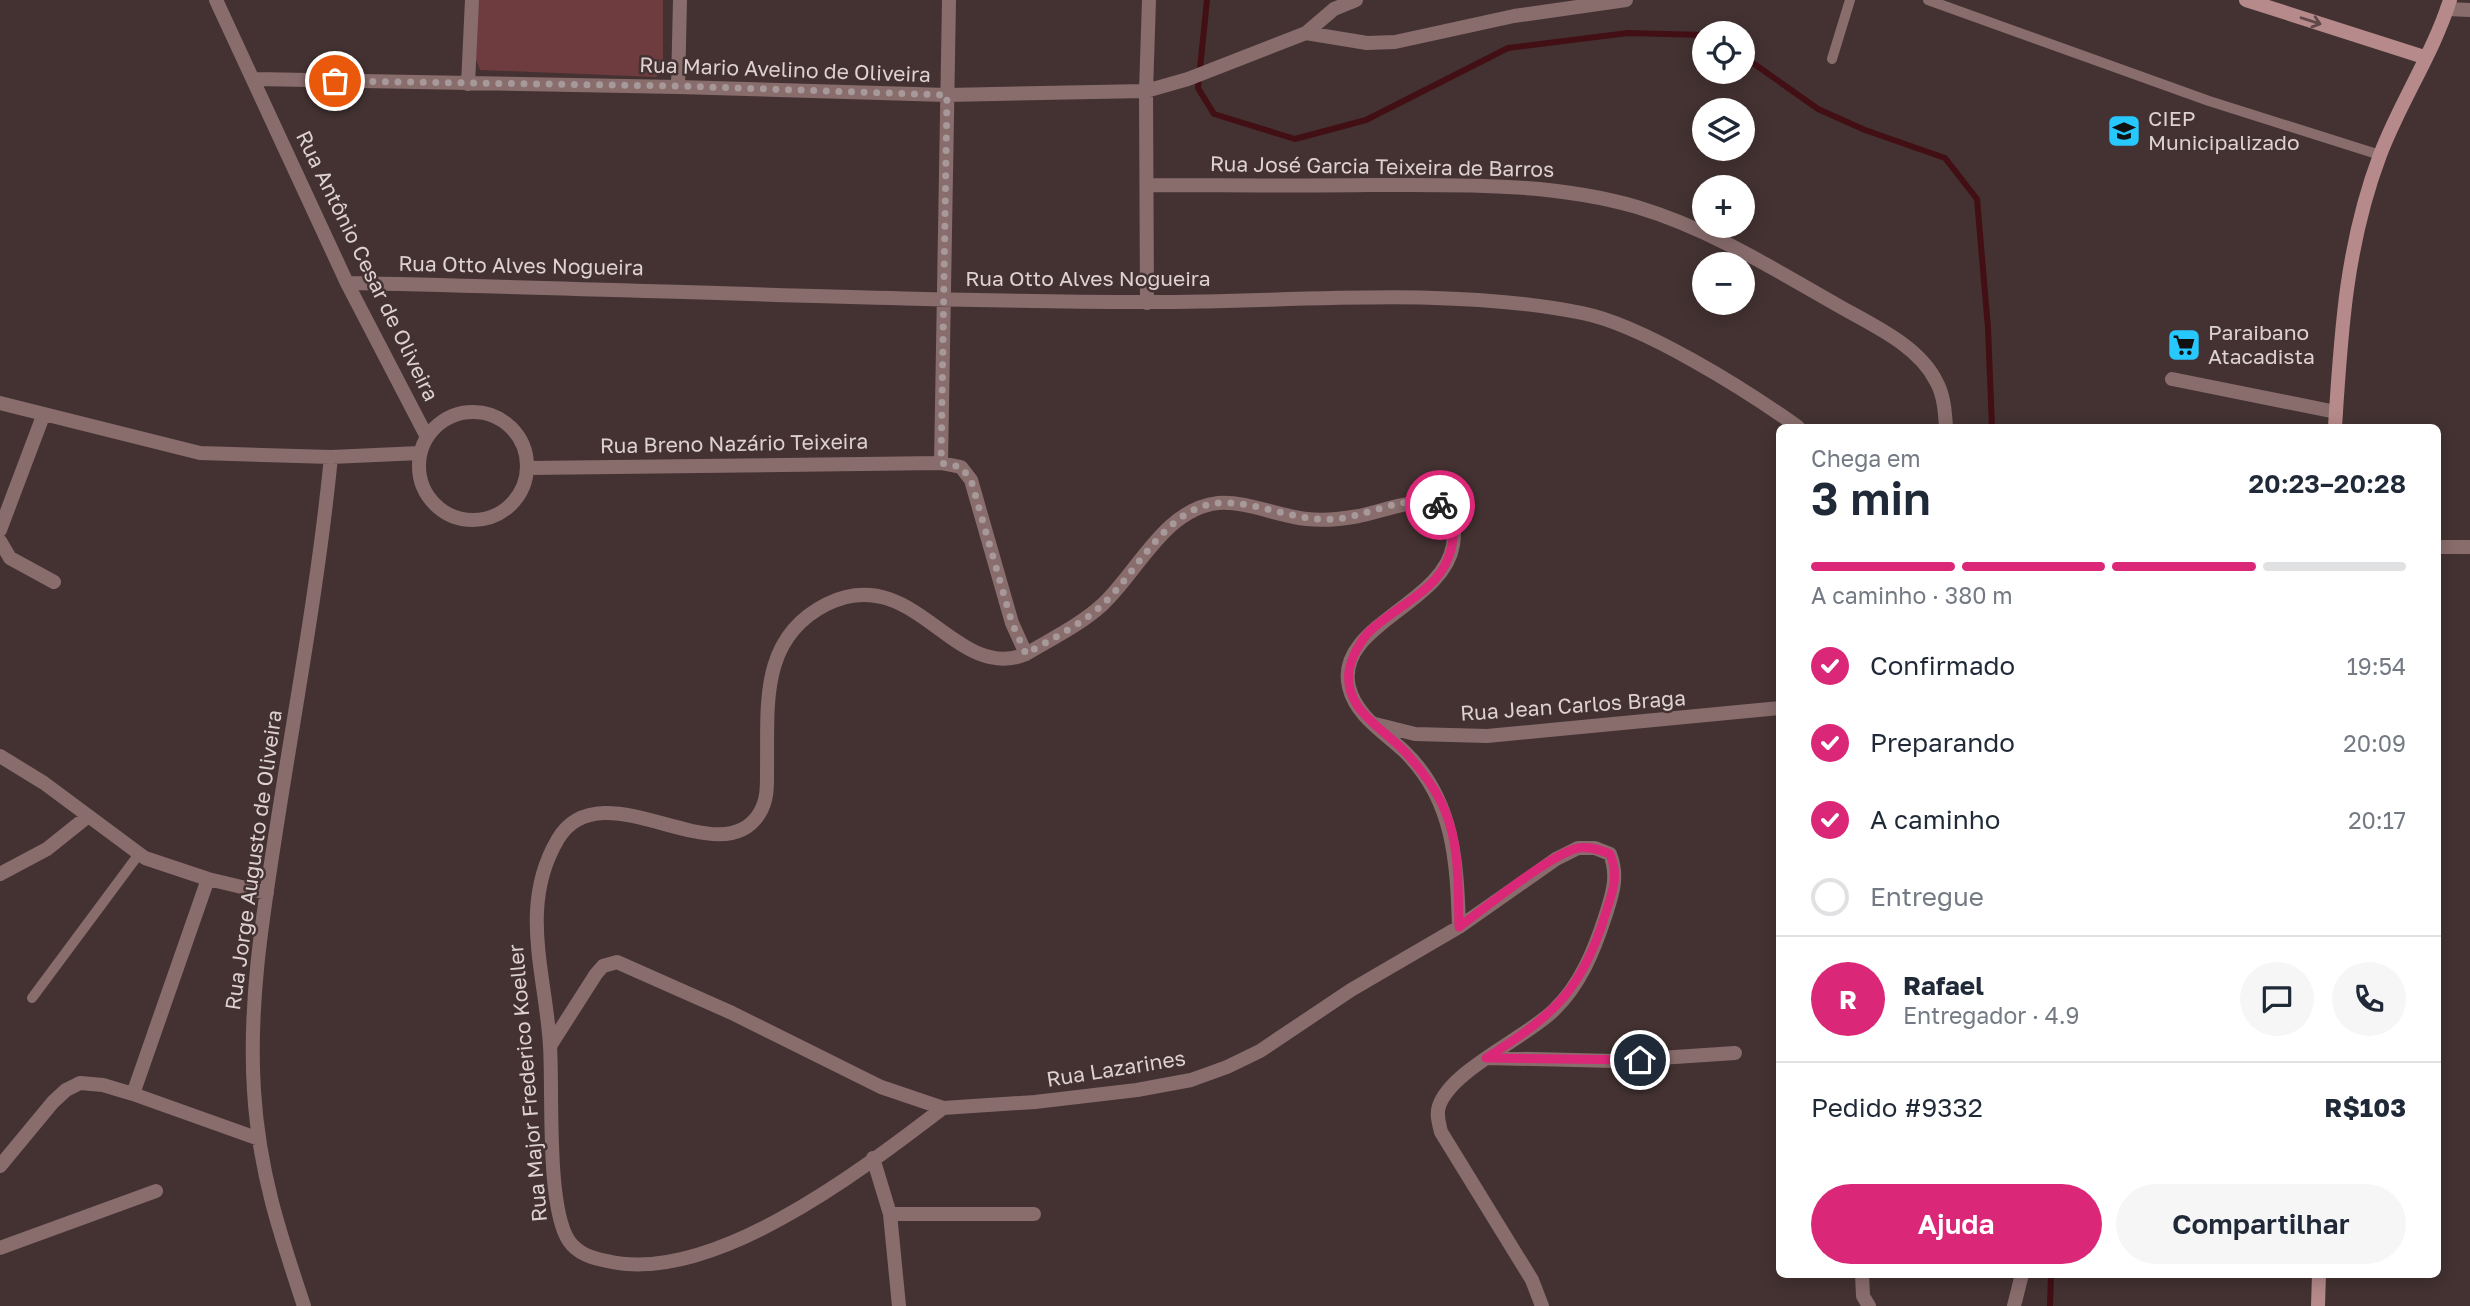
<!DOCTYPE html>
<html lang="pt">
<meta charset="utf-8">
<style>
:root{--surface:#fff;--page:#f6f6f7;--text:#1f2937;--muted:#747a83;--line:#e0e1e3;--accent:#db2777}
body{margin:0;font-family:"Golos Text",sans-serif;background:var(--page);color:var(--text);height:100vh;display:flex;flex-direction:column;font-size:26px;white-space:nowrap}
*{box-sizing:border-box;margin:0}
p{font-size:23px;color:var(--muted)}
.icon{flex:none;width:38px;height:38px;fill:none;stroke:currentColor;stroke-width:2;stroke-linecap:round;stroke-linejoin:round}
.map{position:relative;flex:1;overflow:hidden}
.side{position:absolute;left:1776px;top:424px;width:665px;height:854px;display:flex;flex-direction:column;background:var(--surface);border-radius:10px;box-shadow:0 4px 18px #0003}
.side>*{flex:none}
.controls{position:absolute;left:1692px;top:21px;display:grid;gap:14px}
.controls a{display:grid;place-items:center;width:63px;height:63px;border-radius:50%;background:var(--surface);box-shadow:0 4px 18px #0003;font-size:35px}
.pin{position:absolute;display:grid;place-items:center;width:60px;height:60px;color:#fff;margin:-30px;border:4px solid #fff;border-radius:50%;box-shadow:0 2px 7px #0007}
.courier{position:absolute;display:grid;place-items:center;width:70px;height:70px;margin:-35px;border:5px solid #db2777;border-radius:50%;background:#fff;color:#222;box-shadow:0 2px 9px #0007}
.overview em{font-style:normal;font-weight:600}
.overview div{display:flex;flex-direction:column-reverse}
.overview{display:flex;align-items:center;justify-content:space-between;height:119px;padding:0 35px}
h1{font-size:46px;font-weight:600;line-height:52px}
.bar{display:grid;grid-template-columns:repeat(4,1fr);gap:10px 7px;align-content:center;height:84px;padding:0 35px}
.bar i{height:9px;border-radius:5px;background:var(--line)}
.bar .current{background:var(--accent)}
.bar p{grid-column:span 4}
.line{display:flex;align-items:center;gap:18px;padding:0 35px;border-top:2px solid var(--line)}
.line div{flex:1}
.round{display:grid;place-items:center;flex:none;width:74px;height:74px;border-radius:37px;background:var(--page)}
ol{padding:0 35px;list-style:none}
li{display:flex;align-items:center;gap:21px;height:77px}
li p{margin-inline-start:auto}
li .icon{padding:7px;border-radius:50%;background:var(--accent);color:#fff;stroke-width:4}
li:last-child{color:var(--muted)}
li i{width:38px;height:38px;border:4px solid var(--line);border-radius:50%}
.action{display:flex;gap:14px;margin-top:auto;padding:14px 35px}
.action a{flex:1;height:80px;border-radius:42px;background:var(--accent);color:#fff;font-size:28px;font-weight:600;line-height:80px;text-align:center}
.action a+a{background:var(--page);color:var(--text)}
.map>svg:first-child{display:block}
.green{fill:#6e3c3e}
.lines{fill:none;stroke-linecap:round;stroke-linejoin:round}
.stream{stroke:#420f15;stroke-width:6}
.service{stroke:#896d6d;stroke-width:10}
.minor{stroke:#896d6d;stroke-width:14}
.secondary{stroke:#b68a8b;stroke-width:14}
.oneway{stroke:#604848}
.done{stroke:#a79999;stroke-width:7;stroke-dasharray:0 12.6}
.route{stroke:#db2777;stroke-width:9}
.labels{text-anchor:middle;stroke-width:5;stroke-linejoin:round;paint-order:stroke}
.street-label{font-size:21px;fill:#ddd1d1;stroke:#443232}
.poi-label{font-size:21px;fill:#ddd1d1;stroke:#443232;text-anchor:start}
</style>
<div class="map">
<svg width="2470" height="1306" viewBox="0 0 2470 1306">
<rect width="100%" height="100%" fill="#443232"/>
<path class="green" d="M477 0H663V70L656 77 480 70 476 60Z"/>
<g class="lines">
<path class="stream" d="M1207 0 1198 88 1214 114 1295 139 1366 120 1508 48 1628 33 1704 35
M1743 56 1818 109 1865 130 1945 158 1977 199 1988 328 1992 427
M2050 1306 2051 1274"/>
<path class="service" d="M1928 0 2209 101 2380 155
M1832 59 1850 0
M32 998 139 854"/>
<path class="minor" d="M216 0 347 283 427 437
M2447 9 2470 10
M1306 33 1334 9 1356 0
M255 79 678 87 947 95 1146 91 1188 79 1306 33 1367 43 1395 42 1514 16 1626 0
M468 84 472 0
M678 87 680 0
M1147 185C1221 185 1295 186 1369 185 1458 185 1551 182 1637 207 1707 228 1769 266 1832 302 1867 323 1917 343 1936 381 1944 395 1945 412 1946 427
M347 283C613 288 878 301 1143 302 1286 303 1441 285 1582 313 1643 325 1746 390 1798 427
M1147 303 1146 91 1149 0
M2172 379 2336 412
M0 403 200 453 331 457 420 453
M419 466a54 54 0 1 1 108 0a54 54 0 1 1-108 0Z
M941 463 949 0
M528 468 941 463 961 467 971 480 1012 623 1026 654C1051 639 1080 625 1102 605 1138 572 1164 509 1218 503 1248 501 1277 516 1307 519 1324 521 1342 519 1359 516 1394 509 1463 477 1453 545 1444 604 1334 626 1349 687 1356 716 1384 732 1404 751 1454 799 1457 862 1459 927
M0 530 43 416
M0 541 10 558 54 582
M2438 547H2470
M1375 724 1415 734 1487 736 1780 708
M0 756 44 783 145 858 208 879 267 893
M0 874 47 849 87 817
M550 1046 596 974 603 966 617 962 732 1013 881 1087 943 1108 1035 1102 1137 1090 1191 1080 1227 1067 1260 1051 1351 990 1459 927 1556 859 1578 848H1595L1610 854C1619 877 1612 895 1605 917 1594 951 1580 985 1554 1010 1526 1038 1451 1070 1439 1106 1436 1115 1439 1123 1441 1132L1532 1280 1542 1306
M1487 1058 1615 1061 1735 1053
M133 1094 208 879
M943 1108C863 1169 712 1286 607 1261 592 1258 578 1254 569 1241 546 1207 553 1090 550 1046 546 975 518 906 558 839 602 766 719 877 759 814 768 800 767 785 767 770 768 705 759 638 827 604 915 561 954 684 1026 654
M873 1158 890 1214 899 1306
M0 1166 53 1102 66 1090 80 1083 103 1085 133 1094 259 1139
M890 1214H1034
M0 1248 156 1191
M1862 1274 1863 1296 1869 1306
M304 1306C279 1231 259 1171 254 1091 248 1000 264 908 278 818 297 697 319 579 331 457
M2014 1306 2022 1274"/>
<path class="secondary" d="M2246 0 2424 57
M2335 427C2341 332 2346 245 2380 155 2400 102 2433 54 2450 0
M2318 1306 2319 1274"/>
</g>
<defs><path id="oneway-shaft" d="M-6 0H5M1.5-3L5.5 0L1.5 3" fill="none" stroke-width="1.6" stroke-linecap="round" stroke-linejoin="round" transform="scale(1.75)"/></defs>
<use class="oneway" href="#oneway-shaft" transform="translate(2311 21) rotate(18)"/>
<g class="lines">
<path class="done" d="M335 81 678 86 947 95 941 463 961 467 971 480 1012 623 1026 654C1051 639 1081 625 1102 605 1138 572 1166 506 1220 503 1259 501 1294 522 1336 519 1368 516 1410 492 1440 505"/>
<path class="route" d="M1440 505C1451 513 1454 524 1453 537 1449 589 1399 602 1368 633 1360 642 1351 658 1349 671 1344 711 1384 728 1407 754 1422 771 1437 790 1445 811 1460 846 1458 889 1459 927 1485 908 1551 854 1578 848 1589 846 1600 850 1610 854 1619 875 1613 891 1606 912 1583 990 1553 1016 1486 1058L1640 1060"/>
</g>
<defs>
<symbol id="school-square" viewBox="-11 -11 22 22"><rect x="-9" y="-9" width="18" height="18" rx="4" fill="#27c8fe" stroke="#443232"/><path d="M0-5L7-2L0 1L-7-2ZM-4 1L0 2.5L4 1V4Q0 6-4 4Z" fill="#111"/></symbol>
<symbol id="supermarket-square" viewBox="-11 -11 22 22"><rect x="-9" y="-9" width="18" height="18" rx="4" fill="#27c8fe" stroke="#443232"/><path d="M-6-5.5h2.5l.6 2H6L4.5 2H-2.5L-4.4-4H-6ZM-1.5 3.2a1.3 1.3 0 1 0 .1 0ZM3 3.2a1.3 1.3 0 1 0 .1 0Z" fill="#111"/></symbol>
</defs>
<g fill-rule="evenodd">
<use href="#school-square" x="2105" y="112" width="38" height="38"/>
<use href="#supermarket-square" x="2165" y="326" width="38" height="38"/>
</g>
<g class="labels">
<g class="street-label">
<text transform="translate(785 70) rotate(2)" y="7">Rua Mario Avelino de Oliveira</text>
<text transform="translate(1382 167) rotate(1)" y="7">Rua José Garcia Teixeira de Barros</text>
<text transform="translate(367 266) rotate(64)" y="7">Rua Antônio Cesar de Oliveira</text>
<text transform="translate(521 266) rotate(1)" y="7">Rua Otto Alves Nogueira</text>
<text x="1088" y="286">Rua Otto Alves Nogueira</text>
<text transform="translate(734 444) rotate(-1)" y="7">Rua Breno Nazário Teixeira</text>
<text transform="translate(1573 706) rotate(-4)" y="7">Rua Jean Carlos Braga</text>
<text transform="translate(254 860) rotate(-82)" y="7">Rua Jorge Augusto de Oliveira</text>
<text transform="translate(1116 1069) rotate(-9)" y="7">Rua Lazarines</text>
<text transform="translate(528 1083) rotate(-95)" y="7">Rua Major Frederico Koeller</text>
</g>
<g class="poi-label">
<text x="2148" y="126">CIEP<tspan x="2148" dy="24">Municipalizado</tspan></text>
<text x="2208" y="340">Paraibano<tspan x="2208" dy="24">Atacadista</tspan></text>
</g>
</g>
</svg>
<div class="controls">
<a><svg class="icon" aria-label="locate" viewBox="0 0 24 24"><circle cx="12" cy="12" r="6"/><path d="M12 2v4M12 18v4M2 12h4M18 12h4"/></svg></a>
<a><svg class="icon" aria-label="layers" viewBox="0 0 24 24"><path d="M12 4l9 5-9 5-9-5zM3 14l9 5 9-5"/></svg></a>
<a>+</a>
<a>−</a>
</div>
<div class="pin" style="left:335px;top:81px;background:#ea580c"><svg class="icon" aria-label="bag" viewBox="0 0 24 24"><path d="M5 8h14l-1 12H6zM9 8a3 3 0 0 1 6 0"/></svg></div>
<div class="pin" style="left:1640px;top:1060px;background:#1f2937"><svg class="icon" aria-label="home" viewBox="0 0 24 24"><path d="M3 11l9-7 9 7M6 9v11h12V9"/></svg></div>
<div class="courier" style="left:1440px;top:505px"><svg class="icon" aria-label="bike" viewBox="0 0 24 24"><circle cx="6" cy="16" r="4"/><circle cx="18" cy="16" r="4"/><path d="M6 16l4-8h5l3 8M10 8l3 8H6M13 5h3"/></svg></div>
<section class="side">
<div class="overview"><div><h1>3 min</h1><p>Chega em</p></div><em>20:23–20:28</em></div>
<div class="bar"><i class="current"></i><i class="current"></i><i class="current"></i><i></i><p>A caminho · 380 m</p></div>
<ol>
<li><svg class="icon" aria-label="check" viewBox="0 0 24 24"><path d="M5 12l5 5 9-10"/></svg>Confirmado<p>19:54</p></li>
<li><svg class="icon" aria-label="check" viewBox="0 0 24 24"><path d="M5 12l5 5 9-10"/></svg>Preparando<p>20:09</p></li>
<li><svg class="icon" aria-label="check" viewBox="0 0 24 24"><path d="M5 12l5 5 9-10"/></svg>A caminho<p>20:17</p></li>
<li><i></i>Entregue</li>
</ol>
<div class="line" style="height:126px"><b class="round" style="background:var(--accent);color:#fff">R</b><div><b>Rafael</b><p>Entregador · 4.9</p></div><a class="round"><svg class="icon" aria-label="chat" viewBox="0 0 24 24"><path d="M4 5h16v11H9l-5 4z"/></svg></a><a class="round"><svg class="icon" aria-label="phone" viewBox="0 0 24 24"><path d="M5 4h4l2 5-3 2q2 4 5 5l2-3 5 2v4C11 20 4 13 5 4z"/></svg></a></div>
<div class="line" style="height:91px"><div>Pedido #9332</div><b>R$103</b></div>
<div class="action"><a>Ajuda</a><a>Compartilhar</a></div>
</section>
</div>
